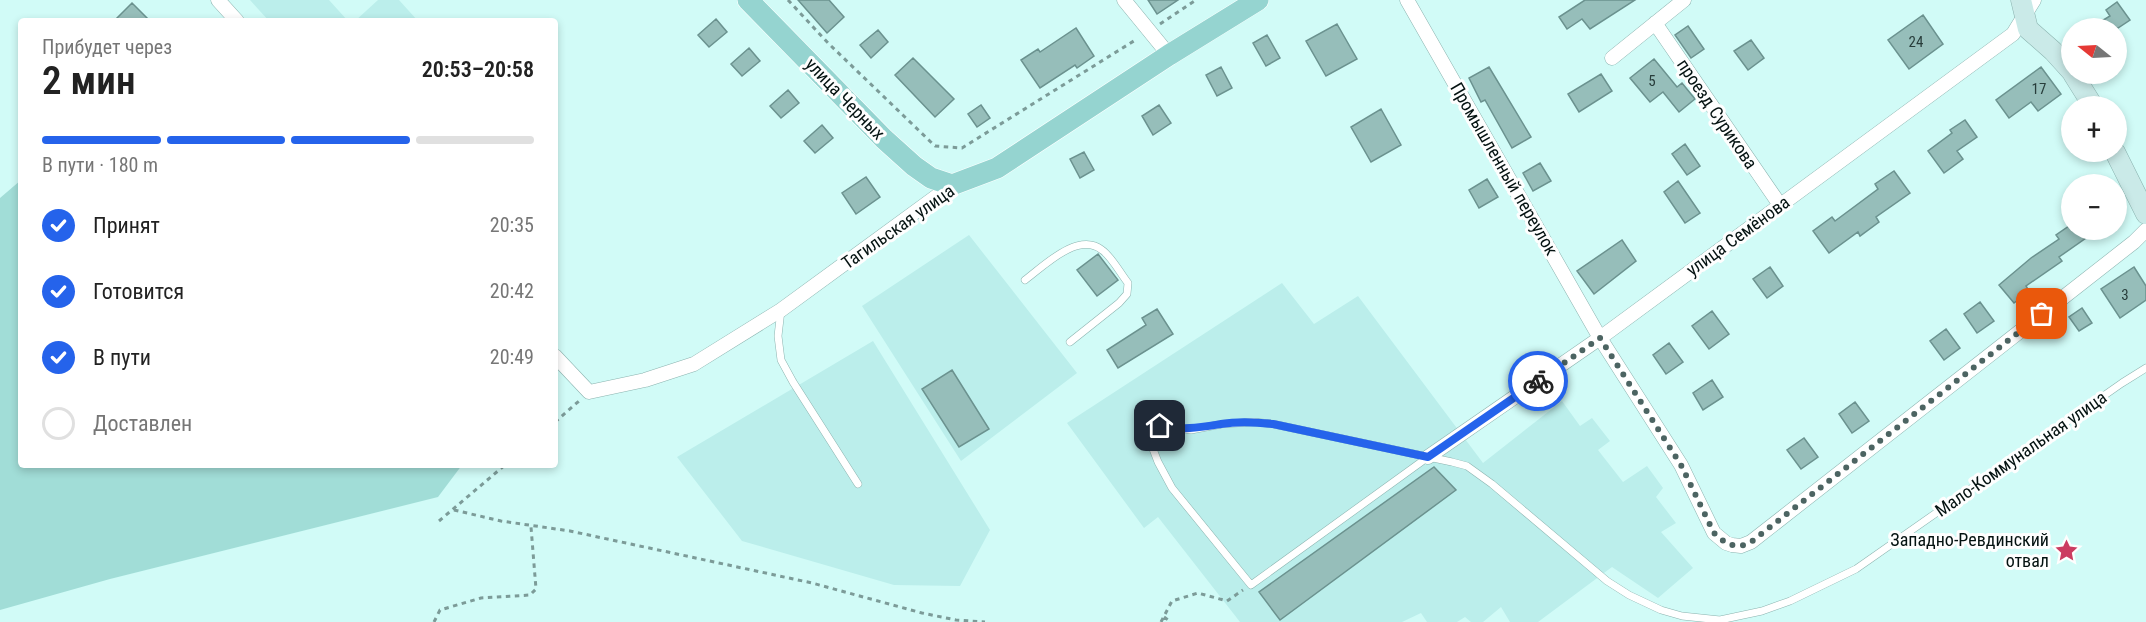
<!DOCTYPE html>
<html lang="ru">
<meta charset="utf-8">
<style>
:root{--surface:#fff;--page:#f6f6f6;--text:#222;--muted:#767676;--line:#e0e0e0;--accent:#2563eb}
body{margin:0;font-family:"Roboto Condensed",sans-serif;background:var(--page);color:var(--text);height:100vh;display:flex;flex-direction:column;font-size:22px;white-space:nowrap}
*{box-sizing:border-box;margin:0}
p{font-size:20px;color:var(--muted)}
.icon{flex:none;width:33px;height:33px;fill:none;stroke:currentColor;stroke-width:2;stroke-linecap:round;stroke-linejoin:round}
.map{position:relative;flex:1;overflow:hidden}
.details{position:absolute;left:18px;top:18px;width:540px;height:450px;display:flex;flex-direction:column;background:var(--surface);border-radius:6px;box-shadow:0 3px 9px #0003}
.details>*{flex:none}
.needle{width:39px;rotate:288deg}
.tools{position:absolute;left:2061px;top:18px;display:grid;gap:12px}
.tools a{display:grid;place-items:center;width:66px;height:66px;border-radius:50%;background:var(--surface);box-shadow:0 3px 9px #0003;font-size:30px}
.pin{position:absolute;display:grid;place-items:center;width:51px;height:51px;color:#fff;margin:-26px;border-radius:12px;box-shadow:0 3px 9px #0006}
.courier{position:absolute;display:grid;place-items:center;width:60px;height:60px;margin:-30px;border:4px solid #2563eb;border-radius:50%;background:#fff;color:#222;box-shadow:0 2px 8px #0007}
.summary em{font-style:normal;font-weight:600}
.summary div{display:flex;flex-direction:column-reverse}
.summary{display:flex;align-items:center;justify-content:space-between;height:102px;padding:0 24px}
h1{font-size:39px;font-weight:600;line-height:45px}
.bar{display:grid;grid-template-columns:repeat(4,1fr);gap:9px 6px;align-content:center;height:72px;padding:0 24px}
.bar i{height:8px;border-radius:4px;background:var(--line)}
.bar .active{background:var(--accent)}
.bar p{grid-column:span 4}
ol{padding:0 24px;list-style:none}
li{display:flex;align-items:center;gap:18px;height:66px}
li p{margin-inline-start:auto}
li .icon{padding:6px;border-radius:50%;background:var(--accent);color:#fff;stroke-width:4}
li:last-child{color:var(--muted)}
li i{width:33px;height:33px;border:3px solid var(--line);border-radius:50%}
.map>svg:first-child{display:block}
.built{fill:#bbeeeb}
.green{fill:#a1ddd7}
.building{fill:#96beba;stroke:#6b928f;stroke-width:1.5}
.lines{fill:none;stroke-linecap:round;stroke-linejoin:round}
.lane-casing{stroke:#8bb3af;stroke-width:8}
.street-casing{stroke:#8bb3af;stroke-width:15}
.secondary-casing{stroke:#8bb3af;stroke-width:21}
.primary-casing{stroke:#fff;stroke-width:22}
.path{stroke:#7c9b98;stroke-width:3;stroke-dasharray:4.5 4.5;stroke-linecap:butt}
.lane{stroke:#fff;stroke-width:7}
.street{stroke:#fff;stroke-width:14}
.secondary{stroke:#caeae8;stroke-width:20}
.primary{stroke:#95d4d0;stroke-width:21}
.done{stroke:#4c6462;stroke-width:6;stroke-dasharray:0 10.8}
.route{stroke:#2563eb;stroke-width:8}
.labels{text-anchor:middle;stroke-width:6;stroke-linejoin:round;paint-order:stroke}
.number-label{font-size:15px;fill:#283d3b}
.street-label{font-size:18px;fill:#041211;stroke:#fefefe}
.poi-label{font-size:18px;fill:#041211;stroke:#fefefe;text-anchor:end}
</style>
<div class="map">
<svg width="2146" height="622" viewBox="0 0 2146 622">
<rect width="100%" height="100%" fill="#d1fbf7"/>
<path class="built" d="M250 0H329L348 21H269Z
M378 0H399L418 21H355Z
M969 235 1077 373 961 461 862 306Z
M1282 283 1314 324 1358 296 1483 463 1562 401 1580 426 1592 418 1610 441 1598 450 1623 482 1647 466 1663 488 1656 497 1676 523 1661 532 1693 568 1658 598 1612 567 1538 622H1510L1501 607 1483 622H1471L1465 617 1457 622H1427L1421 613 1402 622H1240L1158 517 1144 528 1067 423Z
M873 341 990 530 960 586 894 585 742 541 677 457Z"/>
<path class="green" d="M21 180V465H462L438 497 110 579 0 610V198Z"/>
<path class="building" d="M798 0H829L844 17 827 33Z
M1148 0H1178L1157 14Z
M1585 0H1635L1590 29 1582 19 1567 29 1559 17Z
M2117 2 2130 20 2118 28H2090L2110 16 2106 10Z
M132 3 150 21H114Z
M1923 15 1943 44 1909 69 1888 40Z
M716 19 727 32 709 47 698 35Z
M1337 24 1357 59 1326 76 1306 41Z
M1688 26 1704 49 1691 58 1675 35Z
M1076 28 1094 56 1077 68 1075 65 1040 88 1021 60 1038 49 1040 52Z
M878 30 888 42 871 58 860 45Z
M1267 35 1280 58 1266 66 1253 43Z
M1751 40 1764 58 1748 70 1734 51Z
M749 48 760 61 742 76 731 64Z
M913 58 954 99 935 117 895 75Z
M1654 59 1677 87 1682 83 1695 99 1679 112 1663 92 1650 102 1630 78Z
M1221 67 1232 88 1217 96 1206 75Z
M1489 67 1531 137 1512 148 1485 100 1481 102 1469 78Z
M2041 67 2061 94 2038 111 2031 102 2009 118 1996 100Z
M1601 74 1612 91 1579 112 1568 94Z
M788 90 799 103 781 118 770 106Z
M981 105 990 118 977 127 968 114Z
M1159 105 1171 123 1153 135 1142 116Z
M1381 109 1401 145 1371 162 1351 127Z
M1965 120 1977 137 1957 151 1963 159 1944 173 1928 151 1952 133 1950 130Z
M822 125 833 138 815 153 804 141Z
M1685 144 1700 166 1687 175 1672 154Z
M1084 152 1094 170 1080 178 1070 159Z
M1540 163 1551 181 1533 191 1523 173Z
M1894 171 1910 193 1876 217 1879 222 1860 236 1858 232 1829 253 1813 231 1832 217 1835 221 1878 189 1875 184Z
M866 177 880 197 856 214 842 193Z
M1487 179 1498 197 1479 208 1469 190Z
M1678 181 1700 213 1685 223 1664 192Z
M2072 224V230H2081L2086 238 2059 257 2062 261 2026 286 2029 291 2014 303 1999 285 2031 258 2059 239 2056 235Z
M1622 240 1636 261 1594 294 1577 271Z
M1098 254 1118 280 1097 296 1077 270Z
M1770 267 1783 286 1767 298 1753 279Z
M2134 267 2146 286V300L2120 318 2101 289Z
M1980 302 1994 321 1977 333 1964 314Z
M2082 308 2092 323 2079 331 2069 317Z
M1157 309 1173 334 1118 368 1107 350 1146 325 1142 318Z
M1712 311 1729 334 1709 349 1692 326Z
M1946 329 1960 348 1944 360 1930 341Z
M1669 343 1683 362 1666 374 1653 355Z
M952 370 989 429 959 447 922 389Z
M1712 380 1723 397 1703 410 1693 393Z
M1855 402 1869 421 1852 433 1839 414Z
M1804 438 1818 457 1801 469 1787 450Z
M1434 467 1456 490 1280 620 1259 592Z"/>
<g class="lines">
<defs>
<path id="lane" d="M1025 280C1044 266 1078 231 1102 250 1112 257 1120 273 1128 283L1127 294 1119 303 1070 342
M781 310 778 336 781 360 793 382 858 484
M1143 423 1191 430 1222 424 1254 422 1273 424 1452 462 1467 466 1492 484 1607 581 1629 595 1661 610 1682 616 1720 620 1762 611 1790 601 1856 569 2122 383 2146 368
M1143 423 1158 462 1172 488 1251 585 1428 457"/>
<path id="street" d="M218 0 237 21
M1124 0 1169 55
M1407 0 1600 338 1681 465 1714 533 1726 543 1732 545 1741 546 1751 542 2134 242 2146 230
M1655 23 1780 205
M1612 58 1684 0
M555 356 589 392 645 380 694 364 781 310 952 185
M1428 457 1600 338 2013 34 2034 0"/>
<path id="secondary" d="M2021 0 2028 29 2053 51 2072 72
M2073 74 2093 106
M2115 152 2146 214"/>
<path id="primary" d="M748 0 884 139 914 166 931 178 952 185 997 168 1169 55 1258 0"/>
</defs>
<use href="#lane" class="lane-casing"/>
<use href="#street" class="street-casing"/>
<use href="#secondary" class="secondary-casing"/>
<use href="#primary" class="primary-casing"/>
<path class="path" d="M788 0 828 43 935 146 962 148 1137 39
M1160 24 1196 0
M555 422 579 401
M454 510 501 521 570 531 812 583 922 613 956 620 985 622
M439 521 505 465
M1164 617 1171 622
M434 622 440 610 481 598 530 595 536 589 531 527
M1161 622 1172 601 1198 593 1227 601 1243 590"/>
<use href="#lane" class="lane"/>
<use href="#street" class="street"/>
<use href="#secondary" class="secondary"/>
<use href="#primary" class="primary"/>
</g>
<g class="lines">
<path class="done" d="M1538 381 1600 338 1681 465 1714 533 1726 543 1732 545 1741 546 1751 542 2042 314"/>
<path class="route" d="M1160 426C1185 430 1196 428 1221 424 1238 421 1256 422 1273 424L1428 457 1538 381"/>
</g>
<defs>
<symbol id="sight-bare" viewBox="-9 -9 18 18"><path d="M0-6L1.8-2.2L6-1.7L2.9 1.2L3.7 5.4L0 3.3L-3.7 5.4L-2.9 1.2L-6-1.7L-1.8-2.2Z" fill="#cb3c61" stroke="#fefefe" stroke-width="2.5" paint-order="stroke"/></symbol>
</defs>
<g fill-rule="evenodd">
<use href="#sight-bare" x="2050" y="534" width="33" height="33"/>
</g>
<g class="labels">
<g class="number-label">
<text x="1916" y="47">24</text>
<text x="1652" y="86">5</text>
<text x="2039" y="94">17</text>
<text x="2125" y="300">3</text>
</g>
<g class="street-label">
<text transform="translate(845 99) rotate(46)" y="6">улица Черных</text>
<text transform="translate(1717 114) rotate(56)" y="6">проезд Сурикова</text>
<text transform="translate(1504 169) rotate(60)" y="6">Промышленный переулок</text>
<text transform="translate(898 227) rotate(-35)" y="6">Тагильская улица</text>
<text transform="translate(1738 236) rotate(-36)" y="6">улица Семёнова</text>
<text transform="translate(2021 454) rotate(-35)" y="6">Мало-Коммунальная улица</text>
</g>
<g class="poi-label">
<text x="2049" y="546">Западно-Ревдинский<tspan x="2049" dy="21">отвал</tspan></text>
</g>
</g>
</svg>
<div class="tools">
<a><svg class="needle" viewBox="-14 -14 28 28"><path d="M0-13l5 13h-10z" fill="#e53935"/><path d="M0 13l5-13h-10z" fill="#767676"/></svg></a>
<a>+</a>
<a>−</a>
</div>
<div class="pin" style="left:2042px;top:314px;background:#ea580c"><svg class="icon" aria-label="bag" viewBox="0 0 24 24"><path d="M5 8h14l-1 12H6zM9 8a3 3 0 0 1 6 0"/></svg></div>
<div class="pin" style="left:1160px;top:426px;background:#1f2937"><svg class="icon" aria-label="home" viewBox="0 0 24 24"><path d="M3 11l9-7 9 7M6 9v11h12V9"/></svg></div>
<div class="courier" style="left:1538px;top:381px"><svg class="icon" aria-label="bike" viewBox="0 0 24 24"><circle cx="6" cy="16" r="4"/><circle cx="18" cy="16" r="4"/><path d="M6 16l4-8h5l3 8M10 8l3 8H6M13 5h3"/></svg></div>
<section class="details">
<div class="summary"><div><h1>2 мин</h1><p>Прибудет через</p></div><em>20:53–20:58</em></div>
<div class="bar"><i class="active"></i><i class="active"></i><i class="active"></i><i></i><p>В пути · 180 m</p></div>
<ol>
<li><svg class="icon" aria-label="check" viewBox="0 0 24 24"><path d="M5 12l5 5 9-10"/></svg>Принят<p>20:35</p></li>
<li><svg class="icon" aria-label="check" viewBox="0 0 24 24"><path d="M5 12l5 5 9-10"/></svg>Готовится<p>20:42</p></li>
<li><svg class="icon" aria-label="check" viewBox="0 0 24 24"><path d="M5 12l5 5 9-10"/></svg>В пути<p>20:49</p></li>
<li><i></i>Доставлен</li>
</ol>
</section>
</div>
